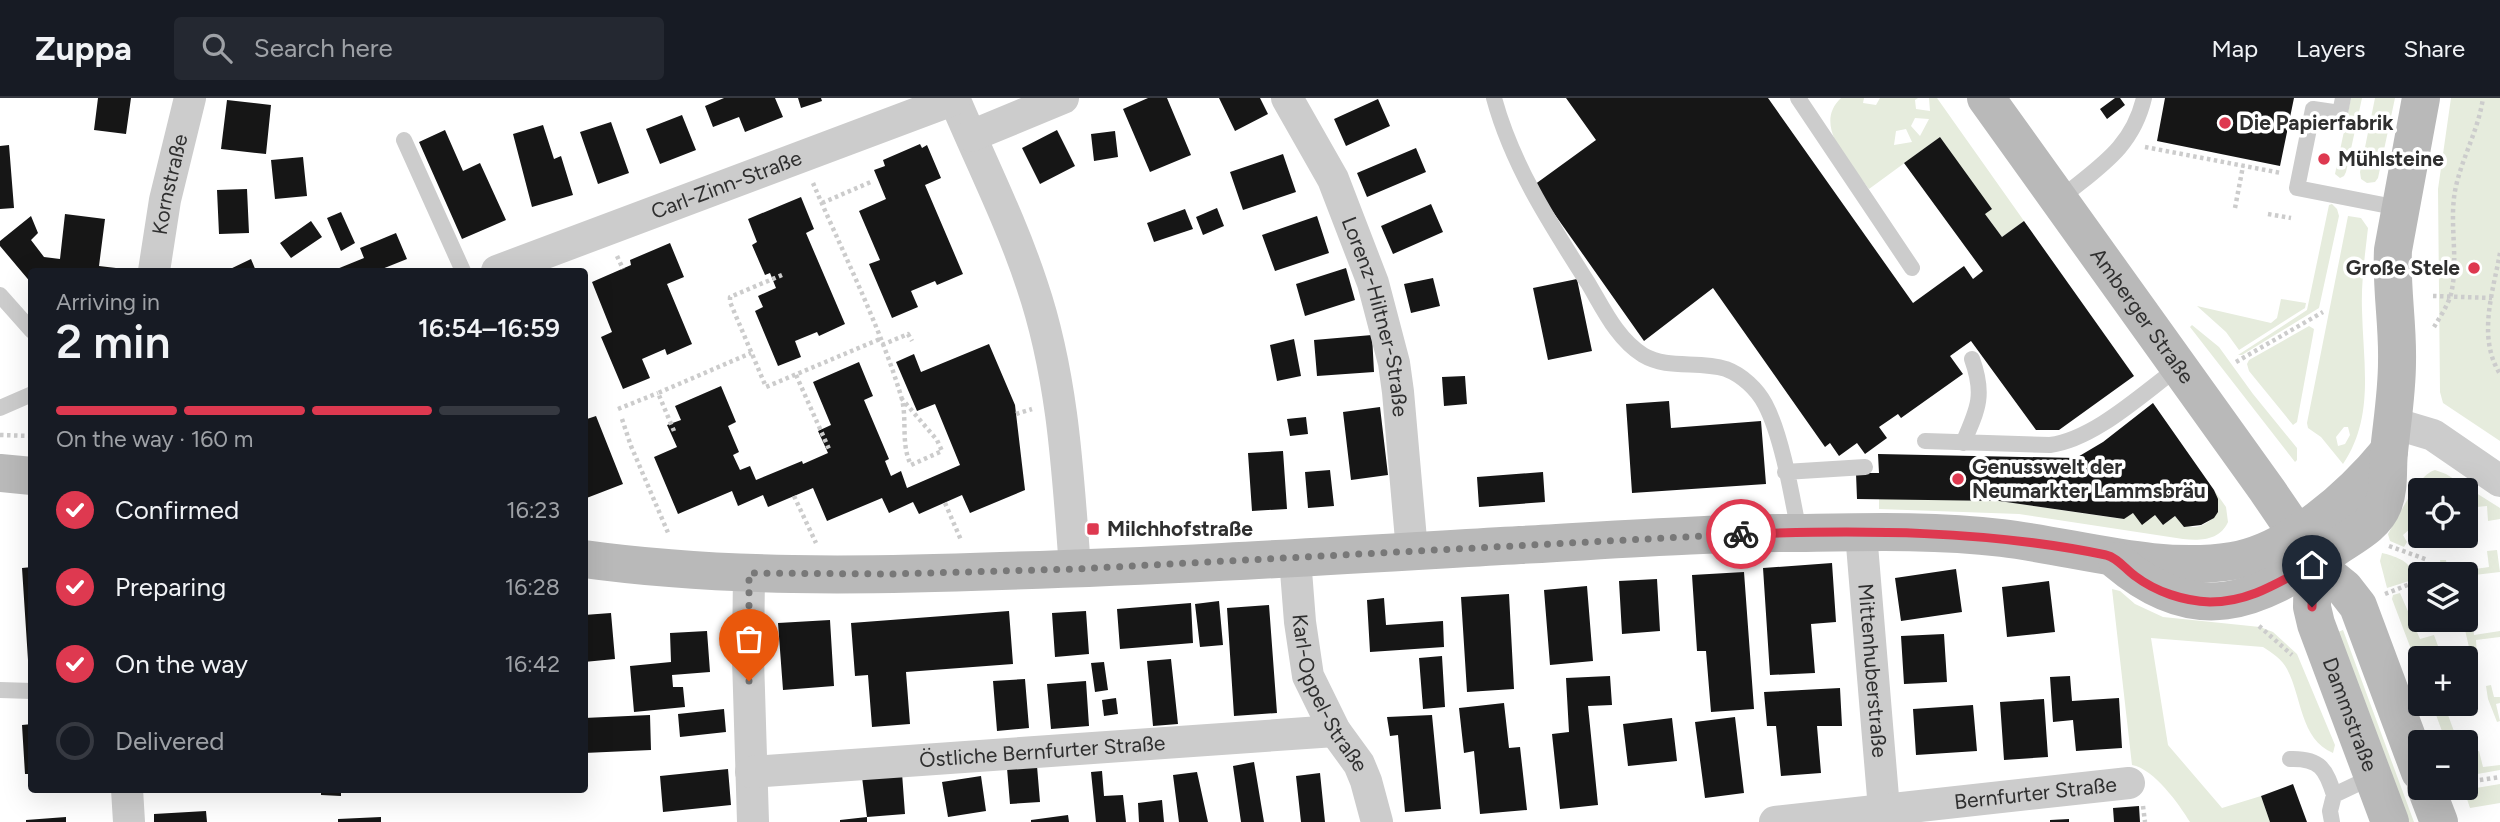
<!DOCTYPE html>
<meta charset="utf-8">
<style>
:root{--surface:#171b24;--page:#242831;--text:#f1f3f6;--muted:#9ea1a6;--line:#363941;--accent:#de3950}
body{margin:0;font-family:Figtree,sans-serif;background:var(--page);color:var(--text);height:100vh;display:flex;flex-direction:column;font-size:26px;white-space:nowrap}
*{box-sizing:border-box;margin:0}
p{font-size:23px;color:var(--muted)}
.icon{flex:none;width:38px;height:38px;fill:none;stroke:currentColor;stroke-width:2;stroke-linecap:round;stroke-linejoin:round}
.map{position:relative;flex:1;overflow:hidden}
.details{position:absolute;left:28px;top:170px;width:560px;height:525px;display:flex;flex-direction:column;background:var(--surface);border-radius:7px;box-shadow:0 7px 28px #0002}
.details>*{flex:none}
.buttons{position:absolute;left:2408px;top:380px;display:grid;gap:14px}
.buttons a{display:grid;place-items:center;width:70px;height:70px;border-radius:7px;background:var(--surface);box-shadow:0 7px 28px #0002;font-size:35px}
.pin{position:absolute;display:grid;place-items:center;width:60px;height:60px;color:#fff;margin:-72px -30px;border-radius:50% 50% 50% 0;rotate:-45deg;box-shadow:0 0 7px #0007}
.pin .icon{rotate:45deg}
.courier{position:absolute;display:grid;place-items:center;width:70px;height:70px;margin:-35px;border:5px solid #de3950;border-radius:50%;background:#fff;color:#222;box-shadow:0 2px 9px #0007}
.summary em{font-style:normal;font-weight:600}
.summary div{display:flex;flex-direction:column-reverse}
.summary{display:flex;align-items:center;justify-content:space-between;height:119px;padding:0 28px}
h1{font-size:46px;font-weight:600;line-height:52px}
.bar{display:grid;grid-template-columns:repeat(4,1fr);gap:10px 7px;align-content:center;height:84px;padding:0 28px}
.bar i{height:9px;border-radius:5px;background:var(--line)}
.bar .active{background:var(--accent)}
.bar p{grid-column:span 4}
ol{padding:0 28px;list-style:none}
li{display:flex;align-items:center;gap:21px;height:77px}
li p{margin-inline-start:auto}
li .icon{padding:7px;border-radius:50%;background:var(--accent);color:#fff;stroke-width:4}
li:last-child{color:var(--muted)}
li i{width:38px;height:38px;border:4px solid var(--line);border-radius:50%}
header{display:flex;align-items:center;gap:42px;box-sizing:border-box;height:98px;padding:0 35px;background:var(--surface);border-bottom:2px solid var(--line)}
header strong{font-size:33px}
nav{display:flex;gap:38px;margin-inline-start:auto;font-size:24px}
.search{width:490px;height:63px;background:var(--page);display:flex;align-items:center;gap:18px;box-sizing:border-box;padding:0 24px;border-radius:7px;color:var(--muted);font-size:26px}
.map>svg:first-child{display:block}
.green{fill:#e6ecdd;fill-rule:evenodd}
.building{fill:#161616}
.lines{fill:none;stroke-linecap:round;stroke-linejoin:round}
.path{stroke:#ccc;stroke-width:4.5;stroke-dasharray:3.5 3.5;stroke-linecap:butt}
.lane{stroke:#ccc;stroke-width:16}
.street{stroke:#ccc;stroke-width:32}
.secondary{stroke:#b9b9b9;stroke-width:38}
.done{stroke:#787878;stroke-width:7;stroke-dasharray:0 12.6}
.route{stroke:#de3950;stroke-width:9}
.poi-dot{fill:#de3950;stroke:#fff;stroke-width:2.5}
.labels{text-anchor:middle;stroke-width:7;stroke-linejoin:round;paint-order:stroke}
.poi-label{font-size:21px;font-weight:bold;fill:#2f2f2f;stroke:#fff;text-anchor:start}
.street-label{font-size:21px;fill:#2f2f2f;stroke:#fff}
</style>
<header>
<strong>Zuppa</strong>
<div class="search"><svg class="icon" aria-label="search" viewBox="0 0 24 24"><circle cx="10" cy="10" r="6"/><path d="M15 15l6 6"/></svg>Search here</div>
<nav><a>Map</a><a>Layers</a><a>Share</a></nav>
</header>
<div class="map">
<svg width="2500" height="724" viewBox="0 0 2500 724">
<rect width="100%" height="100%" fill="#fff"/>
<path class="green" d="M1841 0H1864L1863 5 1876 7 1880 0H1918L1915 2 1916 11 1930 13 1929 0H1937L2024 123 2002 139 1985 116 1940 39 1869 91C1852 67 1811 28 1841 0ZM1915 20 1929 21 1920 38 1911 28ZM1906 31 1912 44 1894 47 1896 33Z
M2351 0H2362L2346 74 2344 78 2340 80 2335 76Z
M2375 0H2395L2378 80 2375 84 2367 85 2361 81 2360 74Z
M2451 0H2500V343L2443 305 2440 294 2438 91Z
M2332 106 2337 111 2339 118 2319 210 2242 257H2238L2307 212 2329 107Z
M2348 118 2361 120 2368 130C2365 157 2361 184 2362 212 2363 265 2375 319 2343 366L2321 339 2308 330 2307 325ZM2344 329H2348L2350 337 2345 346 2338 348 2336 339Z
M2281 201 2306 205 2305 210 2239 252 2226 234 2197 208 2271 225 2277 220Z
M2192 227 2219 249 2253 296 2297 350V362L2295 364 2190 229Z
M2309 228 2314 231 2313 237 2297 324 2293 327 2249 273 2247 266 2249 262Z
M2435 372 2446 376 2500 410V421L2488 423 2487 408 2466 410V392H2420V422L2403 437 2407 444 2404 449 2390 443 2388 436C2398 420 2418 376 2435 372Z
M2214 392 2226 409 2228 424C2220 442 2201 443 2183 441L2019 416 1879 411V400L1999 403 2123 421 2133 415 2155 417 2163 427 2175 418C2188 435 2205 431 2218 414V402Z
M2497 452 2500 474 2466 478V476H2442L2440 462H2446L2448 475 2489 469 2487 453Z
M2382 455C2395 458 2420 466 2409 483L2387 490 2380 463Z
M2112 491 2120 493 2135 506 2163 519 2260 529 2273 534 2297 556 2335 647 2333 655C2300 641 2302 599 2287 571 2282 561 2272 555 2263 549L2151 540 2168 647 2222 710 2261 698 2270 724H2190C2179 706 2154 671 2132 667Z
M2400 495 2420 541 2434 537 2438 548 2424 553 2427 560H2420V575L2392 501 2393 497Z
M2472 522 2474 537 2500 533V539L2476 542 2477 558H2471L2463 523Z
M2343 532 2414 724H2404L2335 535Z
M2491 587 2494 599H2500V605L2496 606 2500 623 2497 624 2488 601 2486 588Z
M2432 606H2456L2445 609 2458 644H2446Z
M2479 653 2483 669 2500 667V672L2466 678V657Z
M2500 686V705L2470 710 2464 692Z"/>
<path class="building" d="M98 0H131L126 36 94 32Z
M724 0H775L783 19 745 34 739 19 713 29 705 8Z
M798 0H821L822 3 801 10Z
M1148 0H1167L1191 57 1150 74 1123 11Z
M1219 0H1260L1268 16 1235 33Z
M1566 0H1768L1913 205 1964 168 1973 181 1983 173 1904 65 1940 39 1992 111 1985 116 2002 139 2024 123 2134 278 2059 332H2036L1971 243 1950 258 1963 276 1901 320 1898 316 1879 329 1887 340 1865 356 1857 345 1839 358 1830 345 1825 349 1713 190 1644 243 1534 87 1596 42Z
M2115 0H2120L2125 7 2107 21 2100 11Z
M2165 0H2294L2280 68 2157 43Z
M1378 1 1390 28 1346 48 1334 21Z
M227 2 271 7 266 56 221 51Z
M682 17 696 52 660 66 646 31Z
M611 24 629 75 598 86 580 34Z
M543 27 554 61 561 58 573 97 532 109 513 36Z
M445 32 463 73 480 65 506 122 462 141 419 44Z
M1057 32 1075 68 1040 86 1022 50Z
M1115 33 1118 59 1094 63 1091 36Z
M920 46 922 50 927 47 941 80 925 87 963 176 937 187 935 183 911 193 918 209 892 220 869 166 880 162 859 113 886 101 874 72 885 68 883 62Z
M9 47 14 110 0 111V48Z
M1416 50 1426 74 1367 99 1357 75Z
M1283 56 1296 94 1243 112 1230 74Z
M303 59 307 98 275 101 271 62Z
M247 91 249 135 219 136 217 92Z
M801 99 814 131 806 135 845 226 819 238 817 234 795 243 801 259 778 268 755 213 763 209 758 198 776 190 770 175 765 177 752 147 757 144 748 121Z
M1431 106 1443 134 1393 156 1381 128Z
M1217 110 1224 128 1203 137 1196 119Z
M1185 111 1193 131 1154 144 1147 125Z
M341 114 355 145 341 153 327 120Z
M65 116 105 121 99 168 116 170V173H32V186L0 148V143L31 118 38 135 31 142 44 159 60 161Z
M1317 118 1329 155 1275 173 1262 137Z
M311 123 322 139 291 160 280 145Z
M396 135 407 161 377 173H332L364 160 360 150Z
M670 145 684 179 667 186 692 246 667 257 665 251 642 261 650 280 623 291 601 239 612 234 592 184 631 167 630 162Z
M251 161 256 173H226Z
M1346 170 1355 202 1305 218 1296 186Z
M1433 180 1440 208 1411 215 1404 186Z
M1577 181 1592 253 1548 262 1533 190Z
M1372 237 1374 274 1317 278 1314 242Z
M1294 241 1301 278 1277 283 1270 247Z
M989 246 1015 307 1025 392 970 415 962 397 919 416 913 404 889 415 882 400 827 423 813 390 768 409 763 397 738 408 732 393 678 416 654 359 677 349 667 327 681 322 675 308 721 288 736 324 728 328 739 354 733 357 740 372 750 368 756 382 802 363 803 366 828 355 818 333 831 327 813 284 859 264 873 298 864 302 889 361 885 363 891 378 901 373 907 390 960 367 935 306 917 313 896 264 914 256 921 274Z
M1465 278 1467 306 1444 308 1442 279Z
M1669 303 1671 330 1761 323 1766 386 1632 395 1626 306Z
M2153 305 2214 392 2218 401V414L2214 420 2201 427 2184 429 2175 418 2163 427 2155 417 2142 427 2133 415 2124 421 1999 403 1857 401 1856 375H1879L1878 356 2076 360 2103 344Z
M1380 309 1388 377 1351 382 1343 314Z
M596 318 623 386 584 401V322Z
M1306 319 1308 336 1290 338 1287 321Z
M1283 353 1287 411 1252 413 1248 355Z
M1330 372 1334 408 1308 410 1305 374Z
M1543 374 1545 404 1479 409 1477 379Z
M1832 465 1836 524 1811 526 1815 575 1770 577 1763 470Z
M32 469V562H28L22 470Z
M1956 471 1962 514 1901 523 1895 480Z
M1744 474 1754 611 1711 614 1706 553H1697L1692 477Z
M1657 481 1660 533 1622 536 1619 483Z
M2049 483 2055 534 2007 539 2002 489Z
M1587 488 1593 563 1550 567 1544 492Z
M1509 496 1514 591 1467 594 1461 499Z
M1384 500 1386 527 1443 523 1444 549 1370 554 1367 502Z
M1219 503 1223 547 1200 549 1195 506Z
M1191 505 1193 545 1120 551 1117 511Z
M1269 507 1277 615 1234 618 1227 510Z
M1009 513 1013 566 906 574 910 626 872 629 868 577 855 578 851 525Z
M1086 513 1089 556 1055 559 1052 515Z
M611 515 615 561 584 564V517Z
M830 522 834 588 783 592 778 525Z
M707 533 710 574 672 577 673 589H683L685 609 634 614 630 568 671 564 670 535Z
M1944 536 1947 584 1904 586 1901 538Z
M1442 558 1445 609 1423 611 1419 560Z
M1171 561 1178 626 1153 628 1147 563Z
M1104 564 1108 592 1095 594 1091 565Z
M1610 578 1612 607 1588 608 1598 707 1560 711 1552 636 1569 634 1566 580Z
M2070 578 2072 603 2119 600 2122 650 2076 653 2073 622 2053 624 2050 579Z
M1025 581 1029 630 997 633 993 583Z
M1086 583 1089 628 1051 631 1047 586Z
M1840 590 1842 628H1817L1821 675 1781 678 1776 628H1767L1764 594Z
M1116 600 1118 616 1104 618 1102 602Z
M2044 601 2048 659 2004 662 2000 604Z
M1504 605 1509 650 1520 649 1527 712 1480 716 1474 653 1464 655 1459 610Z
M1973 607 1977 653 1916 657 1913 611Z
M724 611 726 634 680 639 678 616Z
M650 617 651 652 584 655V620Z
M1432 617 1441 711 1405 714 1398 637 1390 638 1387 619Z
M1735 619 1744 695 1705 700 1695 624Z
M1672 620 1677 663 1628 668 1623 626Z
M32 626V676H25L22 627Z
M1254 664 1264 724H1241L1233 668Z
M1037 668 1040 704 1010 706 1007 670Z
M728 671 731 707 663 714 660 678Z
M1102 673 1104 698 1123 697 1126 724H1096L1091 674Z
M1197 674 1208 724H1179L1173 677Z
M902 675 905 716 867 719V724H840V722L867 719 862 679Z
M1320 675 1325 724H1301L1296 678Z
M981 678 986 713 948 719 942 684Z
M2293 686 2307 724H2270L2261 698Z
M321 691H341V698L321 697Z
M1162 702 1164 724H1139L1138 705Z
M2139 708 2140 724H2114L2113 710Z
M206 713 207 724H154V716Z
M1068 717 1069 724H1031V722Z
M66 719V724H26V722Z
M381 719V724H338V721Z
M2069 721V724H2050V722Z"/>
<g class="lines">
<path class="path" d="M2145 49 2281 75
M813 85C842 153 880 228 901 298 908 320 900 345 911 367L942 353 937 342 902 301
M822 105 873 83
M2235 110 2243 68
M2268 116 2291 120
M2500 155C2493 194 2477 239 2500 276
M617 158 623 171
M782 177 730 199V204L766 289 880 241
M2433 198 2492 200
M2434 229C2440 219 2448 207 2451 196 2459 162 2449 127 2455 93 2461 61 2478 34 2483 0
M882 247 908 236 912 243
M2236 264 2323 214
M796 277 829 351
M618 311 658 295
M1016 316 1032 311
M622 321 631 348 669 437
M674 333 658 295 751 255
M0 337 32 338
M794 398 816 445
M945 405 961 442
M2389 448 2428 462
M2385 496 2420 482
M2259 528 2292 557
M2466 684 2500 679
M2143 708 2145 724"/>
<path class="lane" d="M1494 0C1512 67 1551 127 1588 185 1603 210 1617 241 1643 257 1668 272 1698 262 1726 271 1742 277 1757 291 1765 306 1782 338 1792 398 1799 435
M1798 0 1912 170
M2343 0 2340 15 2313 11 2297 90 2399 110
M404 42 463 173
M2060 101C2098 69 2132 51 2144 0
M0 197 32 233
M0 310 32 296
M1925 343 2050 347C2095 341 2143 295 2179 269
M1963 345C1978 311 1985 297 1972 261
M1785 374 1865 369
M0 592 32 593
M2290 661C2320 660 2326 671 2334 697
M2332 724 2330 713 2334 697 2374 678"/>
<g class="street">
<path d="M954 0C980 62 1011 123 1032 187 1063 278 1068 376 1075 471"/>
<path id="s1" d="M1287 0 1333 81 1373 185 1394 265 1398 294 1412 453"/>
<path d="M971 38 1063 0"/>
<path id="s2" d="M154 173 165 102 190 0"/>
<path id="s3" d="M497 173 955 1"/>
<path d="M2393 325 2433 337 2500 383"/>
<path id="s4" d="M1861 435 1884 711"/>
<path id="s5" d="M1295 460 1300 524 1308 578 1335 633 1359 666 1366 683 1377 724"/>
<path d="M749 475 748 560 753 724"/>
<path id="s6" d="M751 674 1335 633"/>
<path d="M127 691 129 724"/>
<path id="s7" d="M1775 724 2129 685"/>
</g>
<g class="secondary">
<path id="s8" d="M1986 0 2267 392 2297 436 2313 465 2344 490 2358 508 2420 674"/>
<path d="M0 375 32 378"/>
<path d="M584 461C722 480 863 478 1001 473 1175 468 1347 457 1520 447 1613 442 1706 435 1798 435 1866 434 1935 432 2002 440 2078 449 2156 475 2232 463 2290 454 2353 397 2389 353"/>
<path d="M2117 463C2196 530 2256 505 2332 452 2350 439 2375 428 2383 407 2390 390 2387 371 2389 354 2392 324 2397 294 2397 264 2398 226 2391 190 2393 152L2421 0"/>
<path id="s9" d="M2313 465 2312 509 2316 526 2390 724"/>
<path d="M2426 690 2439 724"/>
</g>
</g>
<g class="lines">
<path class="done" d="M749 583V475L891 476 1075 471 1741 436"/>
<path class="route" d="M1741 436C1863 432 1986 432 2106 457 2117 459 2126 472 2135 478 2156 494 2184 503 2210 504 2250 504 2279 484 2313 466L2312 509"/>
</g>
<g class="poi-dot">
<circle cx="2225" cy="25" r="7"/>
<circle cx="2324" cy="61" r="7"/>
<circle cx="2474" cy="170" r="7"/>
<circle cx="1958" cy="381" r="7"/>
<rect x="1086" y="424" width="14" height="14" rx="3.5"/>
</g>
<g class="labels">
<g class="poi-label">
<text x="2239" y="32">Die Papierfabrik</text>
<text x="2338" y="68">Mühlsteine</text>
<text x="2460" y="177" text-anchor="end">Große Stele</text>
<text x="1972" y="376">Genusswelt der<tspan x="1972" dy="24">Neumarkter Lammsbräu</tspan></text>
<text x="1107" y="438">Milchhofstraße</text>
</g>
<g class="street-label">
<text dy="7" stroke="none"><textPath href="#s2" startOffset="88">Kornstraße</textPath></text>
<text dy="7" stroke="none"><textPath href="#s3" startOffset="245">Carl-Zinn-Straße</textPath></text>
<text dy="7" stroke="none"><textPath href="#s8" startOffset="268">Amberger Straße</textPath></text>
<text dy="7" stroke="none"><textPath href="#s1" startOffset="238">Lorenz-Hiltner-Straße</textPath></text>
<text dy="7" stroke="none"><textPath href="#s4" startOffset="138">Mittenhuberstraße</textPath></text>
<text dy="7" stroke="none"><textPath href="#s5" startOffset="142">Karl-Oppel-Straße</textPath></text>
<text dy="7" stroke="none"><textPath href="#s9" startOffset="158">Dammstraße</textPath></text>
<text dy="7" stroke="none"><textPath href="#s6" startOffset="292">Östliche Bernfurter Straße</textPath></text>
<text dy="7" stroke="none"><textPath href="#s7" startOffset="262">Bernfurter Straße</textPath></text>
</g>
</g>
</svg>
<div class="buttons">
<a><svg class="icon" aria-label="locate" viewBox="0 0 24 24"><circle cx="12" cy="12" r="6"/><path d="M12 2v4M12 18v4M2 12h4M18 12h4"/></svg></a>
<a><svg class="icon" aria-label="layers" viewBox="0 0 24 24"><path d="M12 4l9 5-9 5-9-5zM3 14l9 5 9-5"/></svg></a>
<a>+</a>
<a>−</a>
</div>
<div class="pin" style="left:749px;top:583px;background:#ea580c"><svg class="icon" aria-label="bag" viewBox="0 0 24 24"><path d="M5 8h14l-1 12H6zM9 8a3 3 0 0 1 6 0"/></svg></div>
<div class="pin" style="left:2312px;top:509px;background:#1f2937"><svg class="icon" aria-label="home" viewBox="0 0 24 24"><path d="M3 11l9-7 9 7M6 9v11h12V9"/></svg></div>
<div class="courier" style="left:1741px;top:436px"><svg class="icon" aria-label="bike" viewBox="0 0 24 24"><circle cx="6" cy="16" r="4"/><circle cx="18" cy="16" r="4"/><path d="M6 16l4-8h5l3 8M10 8l3 8H6M13 5h3"/></svg></div>
<section class="details">
<div class="summary"><div><h1>2 min</h1><p>Arriving in</p></div><em>16:54–16:59</em></div>
<div class="bar"><i class="active"></i><i class="active"></i><i class="active"></i><i></i><p>On the way · 160 m</p></div>
<ol>
<li><svg class="icon" aria-label="check" viewBox="0 0 24 24"><path d="M5 12l5 5 9-10"/></svg>Confirmed<p>16:23</p></li>
<li><svg class="icon" aria-label="check" viewBox="0 0 24 24"><path d="M5 12l5 5 9-10"/></svg>Preparing<p>16:28</p></li>
<li><svg class="icon" aria-label="check" viewBox="0 0 24 24"><path d="M5 12l5 5 9-10"/></svg>On the way<p>16:42</p></li>
<li><i></i>Delivered</li>
</ol>
</section>
</div>
